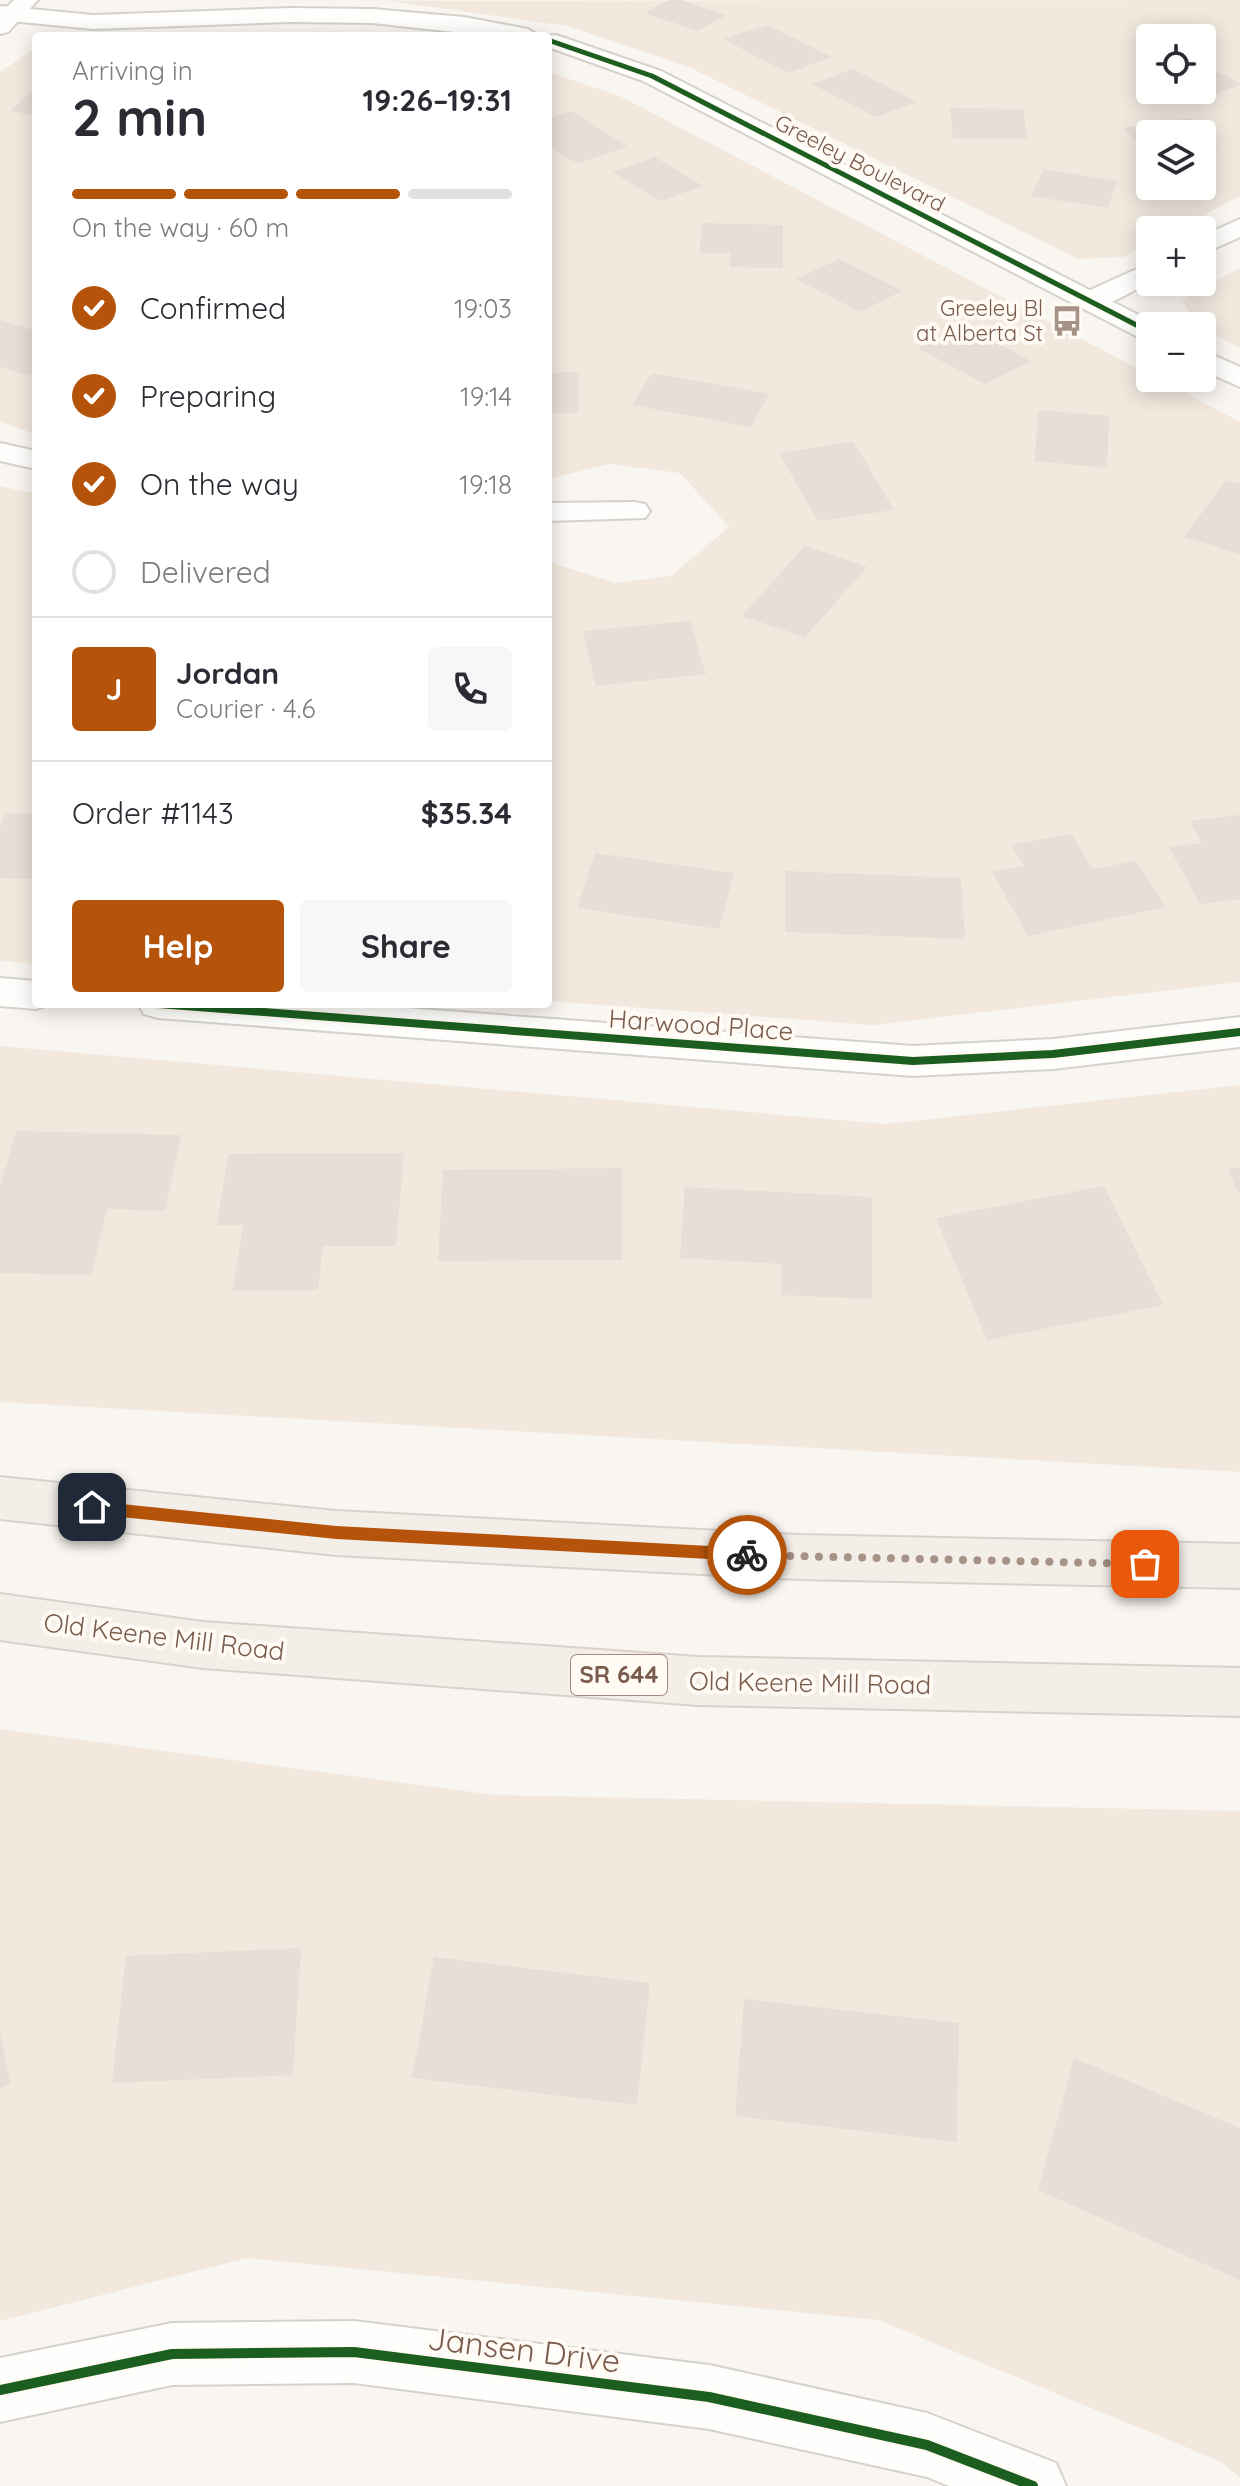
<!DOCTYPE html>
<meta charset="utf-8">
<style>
:root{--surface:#fff;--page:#f7f7f7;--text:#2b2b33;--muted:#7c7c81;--line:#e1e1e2;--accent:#b45309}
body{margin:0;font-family:Quicksand,sans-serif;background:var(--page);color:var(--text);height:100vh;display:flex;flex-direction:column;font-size:30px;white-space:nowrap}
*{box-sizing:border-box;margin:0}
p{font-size:26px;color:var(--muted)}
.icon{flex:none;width:44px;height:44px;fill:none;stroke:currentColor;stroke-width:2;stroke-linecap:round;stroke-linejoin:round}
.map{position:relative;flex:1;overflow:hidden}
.details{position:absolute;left:32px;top:32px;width:520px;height:976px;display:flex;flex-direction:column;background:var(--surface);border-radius:8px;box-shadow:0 4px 20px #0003}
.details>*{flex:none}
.controls{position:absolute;left:1136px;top:24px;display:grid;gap:16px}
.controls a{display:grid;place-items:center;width:80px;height:80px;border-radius:8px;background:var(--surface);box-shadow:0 4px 20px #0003;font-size:40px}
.pin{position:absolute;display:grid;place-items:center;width:68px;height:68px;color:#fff;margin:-34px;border-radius:16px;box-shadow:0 4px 12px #0006}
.courier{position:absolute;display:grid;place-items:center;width:80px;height:80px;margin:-40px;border:6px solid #b45309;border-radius:50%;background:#fff;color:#222;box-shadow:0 2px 10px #0007}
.overview em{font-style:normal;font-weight:700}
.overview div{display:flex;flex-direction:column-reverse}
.overview{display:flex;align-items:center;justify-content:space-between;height:136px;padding:0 40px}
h1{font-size:52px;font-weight:700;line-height:60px}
.bar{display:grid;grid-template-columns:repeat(4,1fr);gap:12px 8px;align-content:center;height:96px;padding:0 40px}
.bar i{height:10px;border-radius:6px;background:var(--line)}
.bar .current{background:var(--accent)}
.bar p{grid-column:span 4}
.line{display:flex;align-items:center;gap:20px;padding:0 40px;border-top:2px solid var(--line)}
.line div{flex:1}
.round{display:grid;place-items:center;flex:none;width:84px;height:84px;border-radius:8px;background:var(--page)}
ol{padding:0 40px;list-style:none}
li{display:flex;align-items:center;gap:24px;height:88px}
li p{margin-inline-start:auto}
li .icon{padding:8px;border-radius:50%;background:var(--accent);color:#fff;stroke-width:4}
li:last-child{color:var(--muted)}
li i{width:44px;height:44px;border:4px solid var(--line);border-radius:50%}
.action{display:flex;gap:16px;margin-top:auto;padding:16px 40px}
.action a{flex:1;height:92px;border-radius:8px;background:var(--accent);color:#fff;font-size:32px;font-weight:700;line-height:92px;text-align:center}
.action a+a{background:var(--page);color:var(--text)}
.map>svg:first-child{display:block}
.residential{fill:#f2e8de;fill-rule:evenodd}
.building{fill:#e6ded7}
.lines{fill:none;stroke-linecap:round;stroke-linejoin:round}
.minor-casing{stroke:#d7d1cb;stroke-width:4}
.tertiary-casing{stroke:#d7d1cb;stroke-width:4}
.primary-casing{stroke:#dad1cc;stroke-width:4}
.minor{fill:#fefefd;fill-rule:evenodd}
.tertiary{fill:#fefefd;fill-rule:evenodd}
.primary{fill:#f3eee8;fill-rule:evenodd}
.cycleway-far2-casing{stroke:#fffaf3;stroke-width:8}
.cycleway-far1-casing{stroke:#fffaf3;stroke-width:13}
.cycleway-casing{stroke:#fffaf3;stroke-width:15}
.cycleway-far2{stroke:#1b5e20;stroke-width:5}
.cycleway-far1{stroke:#1b5e20;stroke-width:8}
.cycleway{stroke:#1b5e20;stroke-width:10}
.route{fill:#b45309}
.done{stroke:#a69286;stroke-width:8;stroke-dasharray:0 14.4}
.labels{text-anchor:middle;stroke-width:8;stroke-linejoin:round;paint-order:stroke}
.far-street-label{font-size:22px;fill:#7a5c4d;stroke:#fffaf3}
.far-poi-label{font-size:22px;fill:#7a5c4d;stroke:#fffaf3;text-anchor:end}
.shield{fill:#fffaf3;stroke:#a28b7f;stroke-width:2}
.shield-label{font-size:24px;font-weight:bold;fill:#7a5c4d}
.street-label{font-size:26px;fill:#7a5c4d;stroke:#fffaf3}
.near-street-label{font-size:32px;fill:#7a5c4d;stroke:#fffaf3}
</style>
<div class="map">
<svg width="1240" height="2486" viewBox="0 0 1240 2486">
<rect width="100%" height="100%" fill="#f9f5f0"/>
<path class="residential" d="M1240 0V196L1175 230H1150V243L1124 257 1078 259 689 67 568 26 388 1H89ZM1150 38H1202V90H1150ZM1150 134H1202V186H1150Z
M36 48V434L0 422V72Z
M548 72 620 96 1150 375V378H1157L1240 422V982L873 1025 548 1001V562L616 583 671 576 729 527 680 473 609 464 548 479Z
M1240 268V348L1198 326 1182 300Z
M0 486 36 494V964L0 961Z
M0 1046 885 1124 1240 1085V1472L0 1402Z
M0 1729 494 1795 1240 1811V2478L1222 2462 878 2320 247 2258 0 2321Z"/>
<path class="building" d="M670 0H681L727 15 698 31 645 13Z
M768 25 832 57 788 73 723 39Z
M1202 64 1240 83V85L1202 99 1185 90H1202Z
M853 69 917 102 876 117 812 84Z
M36 88V115L9 111Z
M950 108 1023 109 1028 139 953 138Z
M572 111 628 147 577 164 548 145V119Z
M1191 118 1219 145 1202 148V134H1150V156L1123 128Z
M655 157 703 186 660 201 613 172Z
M1044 169 1118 181 1107 208 1031 196Z
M701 223 783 225V268L730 267V253H700Z
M839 259 902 291 860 312 796 279Z
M0 320 36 331V372L30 376 0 367Z
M964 325 1031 361 984 384 918 348Z
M579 372V413H548V373Z
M652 373 769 394 751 427 632 405Z
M1038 410 1109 416 1107 468 1035 461Z
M853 441 894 510 818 521 779 453Z
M1226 480 1240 484V554L1184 537Z
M805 546 867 567 805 637 742 616Z
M690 621 706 674 596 686 583 631Z
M5 813 36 814V879L0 878V828Z
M1240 815V899L1200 904 1169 847 1202 843 1190 821Z
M1071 834 1093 869 1136 861 1166 907 1028 936 992 872 1024 866 1011 845Z
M595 853 734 873 719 929 577 908Z
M785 871 961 878 965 939 785 932Z
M16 1131 181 1135 165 1211 107 1209 91 1275 0 1273V1186Z
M404 1153 396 1246H323L318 1290 233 1291 243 1225H217L228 1154Z
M1240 1167V1196L1227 1169Z
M622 1168V1260L438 1261 443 1170Z
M1104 1186 1163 1305 987 1340 936 1218Z
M685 1187 872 1197V1299L781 1295V1264L680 1258Z
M301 1948 293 2075 112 2083 126 1956Z
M434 1957 650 1983 637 2105 412 2078Z
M744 1999 959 2023 957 2142 735 2116Z
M0 2034 11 2084 0 2088Z
M1074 2058 1240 2128V2280L1038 2190Z"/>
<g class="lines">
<defs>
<path id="minor" d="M14 0H38L8 32 0 34V14Z
M1240 219V237L1202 254V236Z
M1150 263V282C1129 292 1102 313 1079 307L1075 301 1079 295Z
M0 443 36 451V469L0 461Z
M634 502 645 504 650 511 645 518 548 521V503Z
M0 978 36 981V1004H51L36 1009 0 1006Z
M138 1004H352L913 1046 1053 1039 1240 1017V1047L1053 1069 913 1076 158 1018 144 1014Z
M354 2321 709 2365 927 2413 1056 2463 1066 2486H949L927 2477 709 2429 354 2383 172 2385 0 2422V2358L172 2323Z"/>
<path id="tertiary" d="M0 6 93 15 290 8 372 9 464 17 528 29 539 36 556 35 661 71 1160 326H1150V341L1140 338 643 81 548 47V36H491L372 23 290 22 93 29 0 20Z
M1202 350 1240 367V387L1202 370Z"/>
<path id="primary" d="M0 1477 336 1511 798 1535 1240 1544V1588L798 1579 336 1555 0 1519Z
M0 1594 203 1622 698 1657 1240 1668V1716L698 1705 203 1668 0 1640Z"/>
</defs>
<use href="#minor" class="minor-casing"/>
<use href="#tertiary" class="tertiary-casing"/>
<use href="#primary" class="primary-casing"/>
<use href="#minor" class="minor"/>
<use href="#tertiary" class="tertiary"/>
<use href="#primary" class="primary"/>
<defs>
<path id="cycleway-far2" d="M548 40 652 76 1150 332"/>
<path id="cycleway-far1" d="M158 1004 913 1061 1053 1054 1240 1032"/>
<path id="cycleway" d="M0 2390 172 2354 354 2352 709 2397 927 2445 1033 2486"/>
</defs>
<use href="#cycleway-far2" class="cycleway-far2-casing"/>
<use href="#cycleway-far1" class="cycleway-far1-casing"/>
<use href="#cycleway" class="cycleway-casing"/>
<use href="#cycleway-far2" class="cycleway-far2"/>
<use href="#cycleway-far1" class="cycleway-far1"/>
<use href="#cycleway" class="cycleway"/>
</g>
<path class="route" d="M92 1501 336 1526 747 1548 754 1555 747 1561 336 1539 92 1514 84 1507Z"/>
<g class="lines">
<path class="done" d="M747 1555 1145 1564"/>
</g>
<defs>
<symbol id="bus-bare" viewBox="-9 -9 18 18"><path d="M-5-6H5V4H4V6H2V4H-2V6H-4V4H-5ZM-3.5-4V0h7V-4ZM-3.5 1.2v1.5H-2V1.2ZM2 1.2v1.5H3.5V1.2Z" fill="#a69286" stroke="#fffaf3" stroke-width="2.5" paint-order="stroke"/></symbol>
</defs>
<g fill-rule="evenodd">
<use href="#bus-bare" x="1045" y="299" width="44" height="44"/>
</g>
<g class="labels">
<g class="far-street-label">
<text transform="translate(860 163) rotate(27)" y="8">Greeley Boulevard</text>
</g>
<g class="far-poi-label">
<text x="1043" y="316">Greeley Bl<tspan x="1043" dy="25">at Alberta St</tspan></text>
</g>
<rect class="shield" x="571" y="1655" width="96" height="40" rx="6"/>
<g class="shield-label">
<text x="619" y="1683">SR 644</text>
</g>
<g class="street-label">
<text transform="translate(701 1025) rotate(4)" y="9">Harwood Place</text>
<text transform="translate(164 1637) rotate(7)" y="9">Old Keene Mill Road</text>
<text transform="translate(810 1683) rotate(1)" y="9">Old Keene Mill Road</text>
</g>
<g class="near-street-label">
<text transform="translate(524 2350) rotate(7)" y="11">Jansen Drive</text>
</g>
</g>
</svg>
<div class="controls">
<a><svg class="icon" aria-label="locate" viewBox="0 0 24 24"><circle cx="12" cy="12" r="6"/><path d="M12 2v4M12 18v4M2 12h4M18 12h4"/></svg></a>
<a><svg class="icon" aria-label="layers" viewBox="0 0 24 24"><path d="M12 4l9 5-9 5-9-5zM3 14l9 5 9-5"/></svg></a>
<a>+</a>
<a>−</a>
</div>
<div class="pin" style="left:1145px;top:1564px;background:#ea580c"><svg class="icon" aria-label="bag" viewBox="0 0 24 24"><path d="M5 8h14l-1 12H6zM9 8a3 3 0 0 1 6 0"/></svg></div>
<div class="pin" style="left:92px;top:1507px;background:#1f2937"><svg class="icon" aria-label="home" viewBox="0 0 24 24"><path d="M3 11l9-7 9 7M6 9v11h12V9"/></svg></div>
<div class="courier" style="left:747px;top:1555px"><svg class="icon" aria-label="bike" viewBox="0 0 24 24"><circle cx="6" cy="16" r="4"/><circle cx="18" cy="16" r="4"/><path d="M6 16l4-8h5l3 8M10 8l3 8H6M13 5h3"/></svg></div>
<section class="details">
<div class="overview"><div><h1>2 min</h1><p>Arriving in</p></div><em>19:26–19:31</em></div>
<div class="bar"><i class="current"></i><i class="current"></i><i class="current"></i><i></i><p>On the way · 60 m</p></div>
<ol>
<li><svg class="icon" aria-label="check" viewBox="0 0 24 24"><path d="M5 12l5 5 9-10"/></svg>Confirmed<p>19:03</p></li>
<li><svg class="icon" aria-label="check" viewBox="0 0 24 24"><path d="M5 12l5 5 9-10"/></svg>Preparing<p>19:14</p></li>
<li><svg class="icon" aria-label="check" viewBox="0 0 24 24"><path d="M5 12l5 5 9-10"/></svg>On the way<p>19:18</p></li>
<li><i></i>Delivered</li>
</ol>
<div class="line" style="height:144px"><b class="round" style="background:var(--accent);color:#fff">J</b><div><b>Jordan</b><p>Courier · 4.6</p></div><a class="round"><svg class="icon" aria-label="phone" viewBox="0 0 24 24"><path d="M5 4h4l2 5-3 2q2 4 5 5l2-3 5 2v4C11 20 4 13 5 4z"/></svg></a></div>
<div class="line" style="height:104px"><div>Order #1143</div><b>$35.34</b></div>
<div class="action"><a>Help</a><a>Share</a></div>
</section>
</div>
